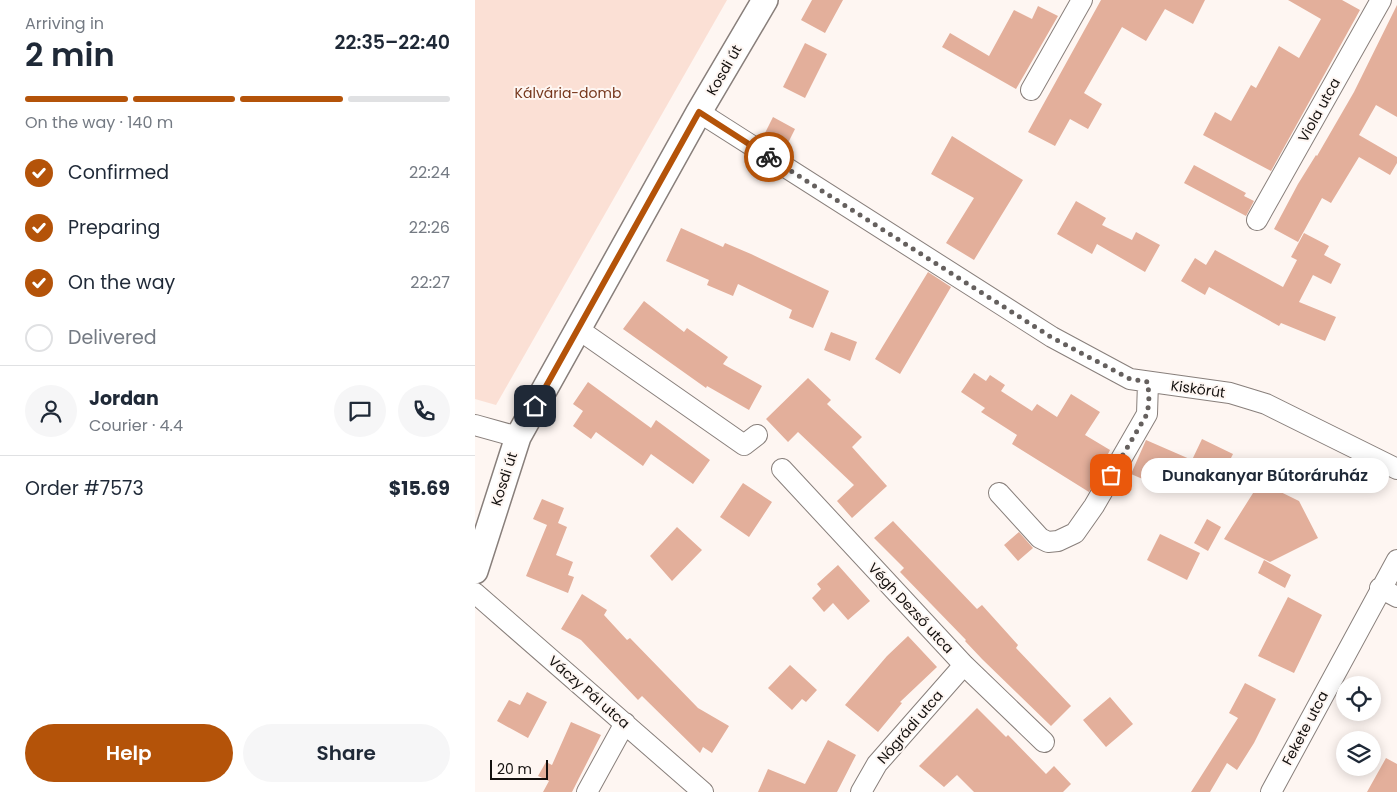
<!DOCTYPE html>
<meta charset="utf-8">
<style>
:root{--surface:#fff;--page:#f6f6f7;--text:#1f2937;--muted:#747a83;--line:#e0e1e3;--accent:#b45309}
body{margin:0;font-family:Poppins,sans-serif;background:var(--page);color:var(--text);height:100vh;display:flex;flex-direction:column;font-size:19px;white-space:nowrap}
*{box-sizing:border-box;margin:0}
p{font-size:16px;color:var(--muted)}
.icon{flex:none;width:28px;height:28px;fill:none;stroke:currentColor;stroke-width:2;stroke-linecap:round;stroke-linejoin:round}
.map{position:relative;flex:1;overflow:hidden}
.sheet{display:flex;flex-direction:column;background:var(--surface);width:475px}
.sheet>*{flex:none}
.tools{position:absolute;left:861px;top:676px;display:grid;gap:10px}
.tools a{display:grid;place-items:center;width:45px;height:45px;border-radius:50%;background:var(--surface);box-shadow:0 2px 12px #0003;font-size:25px}
.scale{position:absolute;left:15px;bottom:12px;width:58px;box-sizing:border-box;padding-left:5px;border:2px solid #13100e;border-top:0;font-size:14px;line-height:18px;white-space:nowrap;color:#13100e;-webkit-text-stroke:4px #fef6f2;paint-order:stroke}
.pin{position:absolute;display:grid;place-items:center;width:42px;height:42px;color:#fff;margin:-21px;border-radius:10px;box-shadow:0 2px 8px #0006}
.courier{position:absolute;display:grid;place-items:center;width:50px;height:50px;margin:-25px;border:4px solid #b45309;border-radius:50%;background:#fff;color:#222;box-shadow:0 1px 6px #0007}
.bubble{position:absolute;height:35px;border-radius:18px;background:var(--surface);box-shadow:0 2px 12px #0003;font-size:16px;font-weight:600;line-height:35px;text-align:center}
.head em{font-style:normal;font-weight:600}
.head div{display:flex;flex-direction:column-reverse}
.head{display:flex;align-items:center;justify-content:space-between;height:85px;padding:0 25px}
h1{font-size:32px;font-weight:600;line-height:38px}
.bar{display:grid;grid-template-columns:repeat(4,1fr);gap:8px 5px;align-content:center;height:60px;padding:0 25px}
.bar i{height:6px;border-radius:4px;background:var(--line)}
.bar .on{background:var(--accent)}
.bar p{grid-column:span 4}
.line{display:flex;align-items:center;gap:12px;padding:0 25px;border-top:1px solid var(--line)}
.line div{flex:1}
.round{display:grid;place-items:center;flex:none;width:52px;height:52px;border-radius:26px;background:var(--page)}
ol{padding:0 25px;list-style:none}
li{display:flex;align-items:center;gap:15px;height:55px}
li p{margin-inline-start:auto}
li .icon{padding:5px;border-radius:50%;background:var(--accent);color:#fff;stroke-width:4}
li:last-child{color:var(--muted)}
li i{width:28px;height:28px;border:2px solid var(--line);border-radius:50%}
.button{display:flex;gap:10px;margin-top:auto;padding:10px 25px}
.button a{flex:1;height:58px;border-radius:30px;background:var(--accent);color:#fff;font-size:20px;font-weight:600;line-height:58px;text-align:center}
.button a+a{background:var(--page);color:var(--text)}
main{display:flex;flex:1;min-height:0}
.map>svg:first-child{display:block}
.green{fill:#fbe0d5}
.building{fill:#e3af9b}
.lines{fill:none;stroke-linecap:round;stroke-linejoin:round}
.minor-casing{stroke:#887f7b;stroke-width:22}
.tertiary-casing{stroke:#887f7b;stroke-width:28}
.minor{stroke:#fff;stroke-width:20}
.tertiary{stroke:#fff;stroke-width:25}
.done{stroke:#65605e;stroke-width:5;stroke-dasharray:0 9}
.route{stroke:#b45309;stroke-width:6}
.labels{text-anchor:middle;stroke-width:4;stroke-linejoin:round;paint-order:stroke}
.street-label{font-size:14px;fill:#13100e;stroke:#fef6f2}
.park-label{font-size:14px;fill:#76371c;stroke:#fef6f2}
</style>
<main>
<section class="sheet">
<div class="head"><div><h1>2 min</h1><p>Arriving in</p></div><em>22:35–22:40</em></div>
<div class="bar"><i class="on"></i><i class="on"></i><i class="on"></i><i></i><p>On the way · 140 m</p></div>
<ol>
<li><svg class="icon" aria-label="check" viewBox="0 0 24 24"><path d="M5 12l5 5 9-10"/></svg>Confirmed<p>22:24</p></li>
<li><svg class="icon" aria-label="check" viewBox="0 0 24 24"><path d="M5 12l5 5 9-10"/></svg>Preparing<p>22:26</p></li>
<li><svg class="icon" aria-label="check" viewBox="0 0 24 24"><path d="M5 12l5 5 9-10"/></svg>On the way<p>22:27</p></li>
<li><i></i>Delivered</li>
</ol>
<div class="line" style="height:90px"><a class="round"><svg class="icon" aria-label="person" viewBox="0 0 24 24"><circle cx="12" cy="8" r="4"/><path d="M4 21q1-7 8-7t8 7"/></svg></a><div><b>Jordan</b><p>Courier · 4.4</p></div><a class="round"><svg class="icon" aria-label="chat" viewBox="0 0 24 24"><path d="M4 5h16v11H9l-5 4z"/></svg></a><a class="round"><svg class="icon" aria-label="phone" viewBox="0 0 24 24"><path d="M5 4h4l2 5-3 2q2 4 5 5l2-3 5 2v4C11 20 4 13 5 4z"/></svg></a></div>
<div class="line" style="height:65px"><div>Order #7573</div><b>$15.69</b></div>
<div class="button"><a>Help</a><a>Share</a></div>
</section>
<div class="map">
<svg width="922" height="792" viewBox="0 0 922 792">
<rect width="100%" height="100%" fill="#fef6f2"/>
<path class="green" d="M0 0H252L21 405 0 399Z"/>
<path class="building" d="M337 0H368L350 33 326 20Z
M626 0H730L718 24 690 9 671 41 647 27 609 93 627 104 613 129 595 119 580 146 553 132Z
M813 0H867L885 10 796 171 728 135 740 112 756 121 776 85 781 88 804 46 824 58 846 19Z
M922 5V117L901 105 884 135 922 157V163L915 175 884 157 856 203 847 198 823 242 799 229 823 184 841 155 842 156 879 92Z
M563 6 583 16 541 89 467 47 475 33 514 56 539 10 557 19Z
M330 43 352 54 330 98 308 87Z
M298 117 320 129 311 147 289 135Z
M477 136 548 180 499 260 471 243 499 198 456 174Z
M719 165 771 193 769 196 779 201 771 216 709 183Z
M601 201 631 218 627 225 657 240 661 232 685 245 670 272 622 244 617 254 582 234Z
M206 228 248 247 250 243 276 254 354 291 338 328 314 318 317 310 263 284 258 296 232 285 234 280 191 261Z
M829 233 854 246 849 255 866 264 856 284 838 275 824 302 861 317 850 341 806 323 804 326 734 287 730 295 706 281 720 258 731 265 740 250 808 287 822 260 816 257Z
M453 272 476 287 425 374 400 359Z
M169 301 209 332 212 328 253 357 248 364 287 386 274 410 232 386 231 388 148 329Z
M356 332 382 342 375 361 349 350Z
M499 373 511 381 515 375 530 385 526 391 557 411 562 404 582 417 596 394 625 412 610 435 635 450 614 492 537 444 542 435 506 412 510 408 486 392Z
M333 378 356 400 352 404 387 437 377 447 412 486 377 518 362 501 379 485 323 432 313 442 291 419Z
M113 382 176 428 181 420 235 460 218 484 176 454 168 466 121 432 116 439 98 426 108 411 98 404Z
M727 439 758 454 741 488 701 469 693 490 656 474 671 440 717 460Z
M785 482 824 501 843 538 795 562 749 539Z
M268 483 297 502 274 537 245 517Z
M67 499 89 508 83 523 92 527 81 555 98 562 93 575 99 577 93 593 51 576 72 525 58 519Z
M732 519 746 527 733 551 719 543Z
M418 521 502 609 507 605 543 645 541 648 596 706 576 726 507 659 490 641 491 640 425 572 429 568 399 538Z
M202 527 227 550 197 581 175 556Z
M544 532 558 548 543 561 529 545Z
M685 534 725 553 712 580 672 560Z
M789 560 816 575 810 588 783 573Z
M363 565 395 601 373 620 358 603 349 612 337 598 346 589 342 584Z
M107 594 132 610 129 615 152 640 155 638 223 708 254 726 237 753 228 747 225 753 167 696 163 700 106 640 86 629Z
M813 597 847 615 819 673 783 656Z
M433 636 462 667 425 702 427 703 403 732 370 705 412 656Z
M315 665 342 690 331 702 327 699 317 710 293 688Z
M770 683 801 699 779 743 762 770 752 763 735 792H716L763 718 754 713Z
M52 692 72 702 53 738 22 721 34 700 45 705Z
M635 697 658 724 631 747 608 720Z
M502 708 531 737 533 735 571 774 579 766 596 784 588 792H499L482 775 469 787 444 766Z
M96 722 126 735 97 792H68L74 781 63 776 71 762 77 765Z
M353 740 381 755 362 792H283L293 769 330 784Z
M911 758 922 764V792H892Z"/>
<g class="lines">
<defs>
<path id="minor" d="M556 90 607 0
M224 112 577 337 655 379 755 393 791 404 922 469
M782 220 906 0
M103 329 269 445 282 435
M0 425 43 437
M307 469 489 665 569 742
M524 493 565 538 573 542 583 541 600 533 619 506 672 414 673 382
M905 588 922 597
M0 593 228 792
M112 792 150 723
M386 792 402 764 489 665
M796 792 922 560"/>
<path id="tertiary" d="M0 571 43 437 224 112 290 0"/>
</defs>
<use href="#minor" class="minor-casing"/>
<use href="#tertiary" class="tertiary-casing"/>
<use href="#minor" class="minor"/>
<use href="#tertiary" class="tertiary"/>
</g>
<g class="lines">
<path class="done" d="M294 157 576 337 655 379 673 382 674 402 672 414 636 475"/>
<path class="route" d="M60 406 224 112 294 157"/>
</g>
<g class="labels">
<g class="street-label">
<text transform="translate(249 70) rotate(-60)" y="5">Kosdi út</text>
<text transform="translate(844 110) rotate(-61)" y="5">Viola utca</text>
<text transform="translate(723 389) rotate(8)" y="5">Kiskörút</text>
<text transform="translate(29 479) rotate(-72)" y="5">Kosdi út</text>
<text transform="translate(436 608) rotate(47)" y="5">Végh Dezső utca</text>
<text transform="translate(114 692) rotate(41)" y="5">Váczy Pál utca</text>
<text transform="translate(435 727) rotate(-49)" y="5">Nógrádi utca</text>
<text transform="translate(830 728) rotate(-62)" y="5">Fekete utca</text>
</g>
<g class="park-label">
<text x="93" y="98">Kálvária-domb</text>
</g>
</g>
</svg>
<div class="tools">
<a><svg class="icon" aria-label="locate" viewBox="0 0 24 24"><circle cx="12" cy="12" r="6"/><path d="M12 2v4M12 18v4M2 12h4M18 12h4"/></svg></a>
<a><svg class="icon" aria-label="layers" viewBox="0 0 24 24"><path d="M12 4l9 5-9 5-9-5zM3 14l9 5 9-5"/></svg></a>
</div>
<div class="scale">20 m</div>
<div class="pin" style="left:636px;top:475px;background:#ea580c"><svg class="icon" aria-label="bag" viewBox="0 0 24 24"><path d="M5 8h14l-1 12H6zM9 8a3 3 0 0 1 6 0"/></svg></div>
<div class="pin" style="left:60px;top:406px;background:#1f2937"><svg class="icon" aria-label="home" viewBox="0 0 24 24"><path d="M3 11l9-7 9 7M6 9v11h12V9"/></svg></div>
<div class="courier" style="left:294px;top:157px"><svg class="icon" aria-label="bike" viewBox="0 0 24 24"><circle cx="6" cy="16" r="4"/><circle cx="18" cy="16" r="4"/><path d="M6 16l4-8h5l3 8M10 8l3 8H6M13 5h3"/></svg></div>
<div class="bubble" style="left:666px;top:458px;width:248px">Dunakanyar Bútoráruház</div>
</div>
</main>
